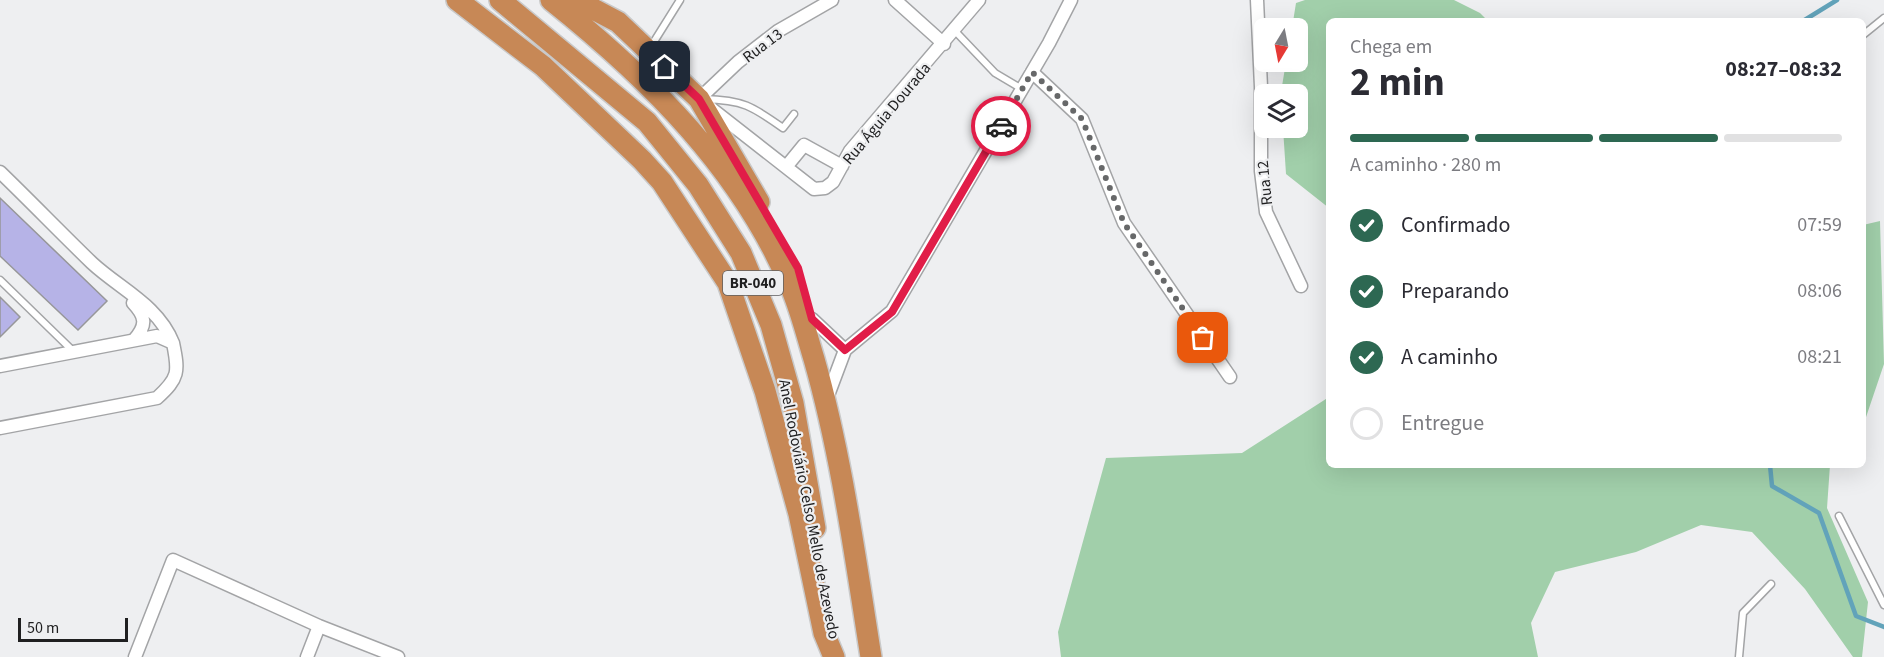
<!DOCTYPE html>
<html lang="pt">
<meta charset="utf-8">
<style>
:root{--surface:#fff;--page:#f2f2f3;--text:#2b2b33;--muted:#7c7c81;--line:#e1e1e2;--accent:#2d6852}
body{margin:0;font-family:"Source Sans 3",sans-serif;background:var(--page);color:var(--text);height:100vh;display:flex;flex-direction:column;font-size:22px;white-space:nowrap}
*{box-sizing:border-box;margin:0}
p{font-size:20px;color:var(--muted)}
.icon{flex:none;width:33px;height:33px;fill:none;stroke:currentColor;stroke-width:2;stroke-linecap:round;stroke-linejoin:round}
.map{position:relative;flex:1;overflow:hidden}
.details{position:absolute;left:1326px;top:18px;width:540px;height:450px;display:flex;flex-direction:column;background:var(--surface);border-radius:9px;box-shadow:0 6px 24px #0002}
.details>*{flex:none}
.needle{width:39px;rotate:190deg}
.tools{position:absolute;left:1254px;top:18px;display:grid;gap:12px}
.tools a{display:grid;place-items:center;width:54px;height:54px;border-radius:9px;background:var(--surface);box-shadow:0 6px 24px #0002;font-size:30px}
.scale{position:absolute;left:18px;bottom:15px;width:110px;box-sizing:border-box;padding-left:6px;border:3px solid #1f1f20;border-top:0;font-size:16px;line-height:21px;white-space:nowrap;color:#1f1f20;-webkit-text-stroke:4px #eeeff1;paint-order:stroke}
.pin{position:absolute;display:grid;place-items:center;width:51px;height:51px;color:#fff;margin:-26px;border-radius:12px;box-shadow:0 3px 9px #0006}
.courier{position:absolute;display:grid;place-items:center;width:60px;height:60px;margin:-30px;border:4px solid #e11d48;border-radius:50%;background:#fff;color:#222;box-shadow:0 2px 8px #0007}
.summary em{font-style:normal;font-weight:700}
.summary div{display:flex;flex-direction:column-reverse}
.summary{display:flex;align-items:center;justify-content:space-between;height:102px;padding:0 24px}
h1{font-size:39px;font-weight:700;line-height:45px}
.bar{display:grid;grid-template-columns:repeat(4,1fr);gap:9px 6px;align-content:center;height:72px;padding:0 24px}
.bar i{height:8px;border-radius:4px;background:var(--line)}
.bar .active{background:var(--accent)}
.bar p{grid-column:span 4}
ol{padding:0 24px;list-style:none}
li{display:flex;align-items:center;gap:18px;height:66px}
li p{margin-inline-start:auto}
li .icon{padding:6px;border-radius:50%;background:var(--accent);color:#fff;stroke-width:4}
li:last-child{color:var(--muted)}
li i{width:33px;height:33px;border:3px solid var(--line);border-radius:50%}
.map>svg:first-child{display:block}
.green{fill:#a1cfaa}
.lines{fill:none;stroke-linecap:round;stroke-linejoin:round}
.stream{stroke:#62a3ba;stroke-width:4.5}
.building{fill:#b6b3e7;stroke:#979799;stroke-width:1.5}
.service-casing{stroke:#a3a4a6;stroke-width:9}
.minor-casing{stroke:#a3a4a6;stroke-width:15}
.motorway-casing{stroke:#c9c9c9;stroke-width:24}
.service{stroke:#fff;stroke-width:6}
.minor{stroke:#fff;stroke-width:12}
.motorway{stroke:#c78856;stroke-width:21}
.done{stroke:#676869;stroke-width:6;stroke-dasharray:0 10.8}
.route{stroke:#e11d48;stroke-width:8}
.labels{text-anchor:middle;stroke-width:4.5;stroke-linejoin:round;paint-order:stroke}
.shield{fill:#eeeff1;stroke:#5d5d5f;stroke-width:1.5}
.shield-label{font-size:15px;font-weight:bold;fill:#1f1f20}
.street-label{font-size:16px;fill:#1f1f20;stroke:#eeeff1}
</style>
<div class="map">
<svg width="1884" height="657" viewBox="0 0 1884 657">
<rect width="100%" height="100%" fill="#eeeff1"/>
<path class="green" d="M1305 0H1454L1480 13 1488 21H1329V208L1286 174 1283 128H1298V94L1281 92 1286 62H1298V28H1292L1296 3Z
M1880 221 1884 364 1863 426V225Z
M1329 397V465H1830L1827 508 1868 602 1862 657H1853L1805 589 1752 532 1701 525 1636 552 1555 572 1531 623 1538 657H1061L1058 632 1106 458 1242 453Z"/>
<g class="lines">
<path class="stream" d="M1803 21 1837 0
M1770 465 1772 486 1819 513 1856 616 1884 627"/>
</g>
<path class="building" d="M0 198 107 301 78 330 0 256Z
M0 297 20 317 0 337Z"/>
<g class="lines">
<defs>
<path id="service" d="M955 31 995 73 1022 89
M1863 35 1884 18
M650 48 680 0
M704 99C743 100 752 106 783 128L794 114
M0 280 74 352
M1839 516 1884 605
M1739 657 1743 613 1771 584"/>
<path id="minor" d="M832 0 778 31 738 62 699 99 814 189 825 188 833 182 850 151 979 0
M895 0 944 44
M1257 0 1261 87V171L1266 212 1301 286
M1032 72 1082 119 1124 223 1230 377
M786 167 804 145 842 166
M0 172C31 202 61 233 92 263 120 289 158 305 173 343
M133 303C146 317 147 325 134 340
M812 319 845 350
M0 366 157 336 173 343C179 372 179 378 157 398L0 428
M827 398 845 350 892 311 1049 43 1071 0
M135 657 173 560 319 626 398 657
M307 657 319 626"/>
<path id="motorway" d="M457 0 543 66 642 160 662 182 728 283 765 391 799 514 824 633 834 657
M500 0 647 122 698 185 741 253 771 325 793 403 815 528
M551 0C650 79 743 171 792 290 801 312 807 336 814 359 842 457 855 557 871 657
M576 0 618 22 699 99 759 202"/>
</defs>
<use href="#service" class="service-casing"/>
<use href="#minor" class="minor-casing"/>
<use href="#motorway" class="motorway-casing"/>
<use href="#service" class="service"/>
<use href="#minor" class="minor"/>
<use href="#motorway" class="motorway"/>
</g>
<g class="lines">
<path class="done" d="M1001 126 1032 72 1082 119 1124 223 1203 338"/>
<path class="route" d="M665 67 699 99 798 268 812 319 845 350 892 312 1001 126"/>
</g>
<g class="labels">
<rect class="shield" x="723" y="271" width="60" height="24" rx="4.5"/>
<g class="shield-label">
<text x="753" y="288">BR-040</text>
</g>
<g class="street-label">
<text transform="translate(762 45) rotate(-37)" y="6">Rua 13</text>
<text transform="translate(886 113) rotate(-50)" y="6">Rua Águia Dourada</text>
<text transform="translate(1264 183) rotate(-96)" y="6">Rua 12</text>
<text transform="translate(810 509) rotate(79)" y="6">Anel Rodoviário Celso Mello de Azevedo</text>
</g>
</g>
</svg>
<div class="tools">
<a><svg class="needle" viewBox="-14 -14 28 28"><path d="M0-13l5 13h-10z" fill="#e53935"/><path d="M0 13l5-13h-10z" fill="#7c7c81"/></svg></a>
<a><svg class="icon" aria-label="layers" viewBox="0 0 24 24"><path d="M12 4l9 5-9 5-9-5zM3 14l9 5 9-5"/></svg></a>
</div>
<div class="scale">50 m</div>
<div class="pin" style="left:1203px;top:338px;background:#ea580c"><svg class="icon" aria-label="bag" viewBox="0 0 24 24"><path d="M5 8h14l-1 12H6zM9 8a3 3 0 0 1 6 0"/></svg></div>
<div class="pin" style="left:665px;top:67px;background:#1f2937"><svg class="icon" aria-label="home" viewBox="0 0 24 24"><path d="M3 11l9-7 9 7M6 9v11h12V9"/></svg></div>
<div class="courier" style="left:1001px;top:126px"><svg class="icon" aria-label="car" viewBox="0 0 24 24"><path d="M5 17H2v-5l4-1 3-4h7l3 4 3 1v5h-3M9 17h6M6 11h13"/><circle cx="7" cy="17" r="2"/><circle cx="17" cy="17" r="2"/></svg></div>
<section class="details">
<div class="summary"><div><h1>2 min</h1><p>Chega em</p></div><em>08:27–08:32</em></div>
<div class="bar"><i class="active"></i><i class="active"></i><i class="active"></i><i></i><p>A caminho · 280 m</p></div>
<ol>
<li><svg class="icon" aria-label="check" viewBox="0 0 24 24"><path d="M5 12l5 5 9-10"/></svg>Confirmado<p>07:59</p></li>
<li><svg class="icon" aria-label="check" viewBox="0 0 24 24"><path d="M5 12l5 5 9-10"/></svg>Preparando<p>08:06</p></li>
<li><svg class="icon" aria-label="check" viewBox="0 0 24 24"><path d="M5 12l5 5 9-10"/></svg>A caminho<p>08:21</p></li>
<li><i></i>Entregue</li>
</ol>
</section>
</div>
